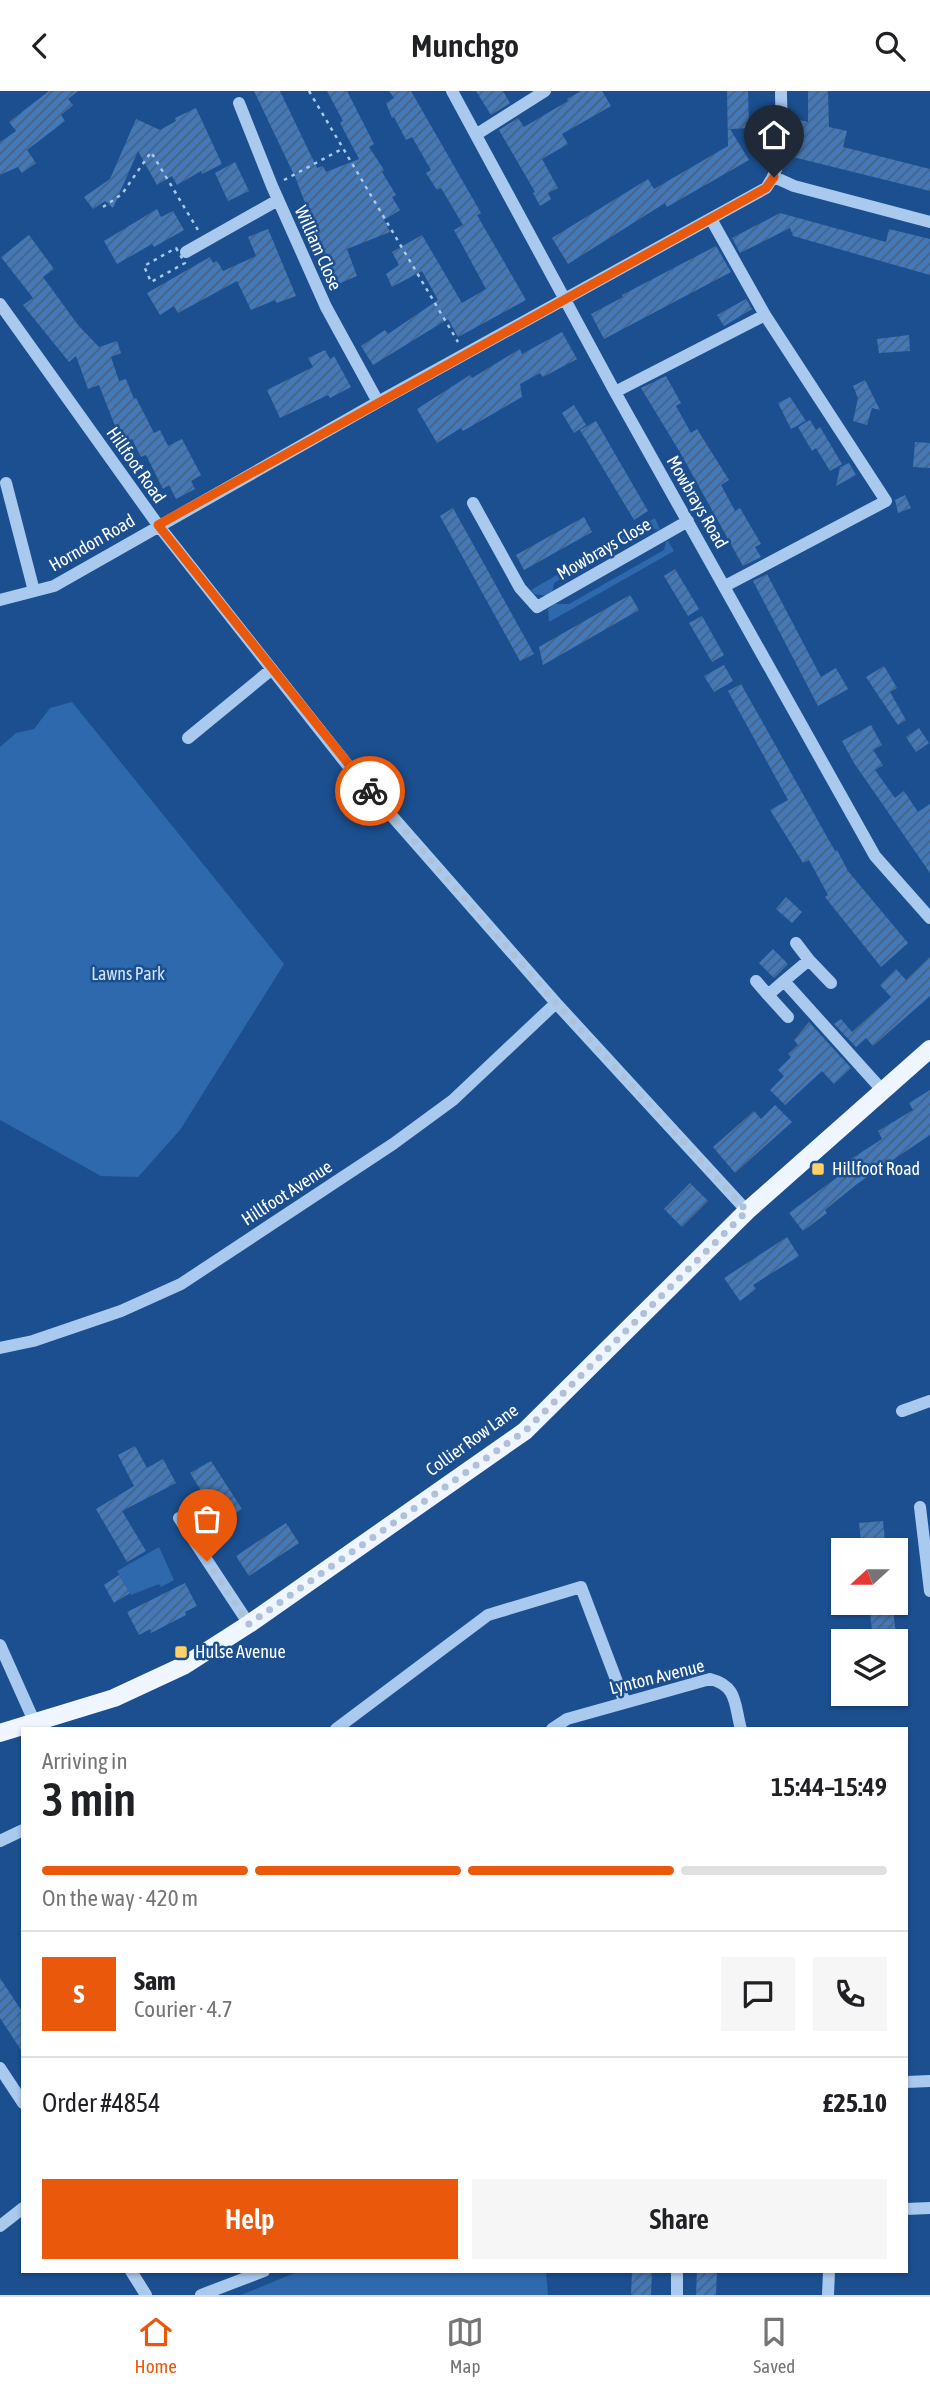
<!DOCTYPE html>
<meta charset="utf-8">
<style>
:root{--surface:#fff;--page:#f6f6f6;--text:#202124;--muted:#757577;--line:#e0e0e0;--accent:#ea580c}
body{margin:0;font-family:"Asap Condensed",sans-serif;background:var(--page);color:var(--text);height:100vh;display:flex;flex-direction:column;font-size:26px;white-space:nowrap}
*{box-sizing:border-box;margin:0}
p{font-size:23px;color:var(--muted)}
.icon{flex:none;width:38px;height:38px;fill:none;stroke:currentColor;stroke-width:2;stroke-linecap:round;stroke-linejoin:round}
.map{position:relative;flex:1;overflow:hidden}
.panel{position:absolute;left:21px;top:1636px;width:887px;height:546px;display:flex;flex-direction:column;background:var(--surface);border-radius:0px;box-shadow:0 2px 5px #0004}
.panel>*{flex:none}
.needle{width:46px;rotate:249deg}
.fabs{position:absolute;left:831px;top:1447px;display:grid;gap:14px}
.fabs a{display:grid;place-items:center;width:77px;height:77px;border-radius:0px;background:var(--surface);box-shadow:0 2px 5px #0004;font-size:35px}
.pin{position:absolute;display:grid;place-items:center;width:60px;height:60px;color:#fff;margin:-72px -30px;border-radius:50% 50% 50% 0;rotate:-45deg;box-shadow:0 0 7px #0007}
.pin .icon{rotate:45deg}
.courier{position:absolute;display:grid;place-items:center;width:70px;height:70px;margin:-35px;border:5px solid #ea580c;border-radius:50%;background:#fff;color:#222;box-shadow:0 2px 9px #0007}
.overview em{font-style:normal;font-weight:600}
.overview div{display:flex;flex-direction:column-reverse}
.overview{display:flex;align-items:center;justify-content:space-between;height:119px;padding:0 21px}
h1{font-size:46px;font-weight:600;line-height:52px}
.bar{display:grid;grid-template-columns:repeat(4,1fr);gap:10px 7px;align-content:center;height:84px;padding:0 21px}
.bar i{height:9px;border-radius:5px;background:var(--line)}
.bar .selected{background:var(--accent)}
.bar p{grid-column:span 4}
.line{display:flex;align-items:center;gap:18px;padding:0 21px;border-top:2px solid var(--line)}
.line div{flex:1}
.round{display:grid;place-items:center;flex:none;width:74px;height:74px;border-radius:0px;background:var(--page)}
.primary-button{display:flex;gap:14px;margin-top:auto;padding:14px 21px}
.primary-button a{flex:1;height:80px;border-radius:0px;background:var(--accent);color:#fff;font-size:28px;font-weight:600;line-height:80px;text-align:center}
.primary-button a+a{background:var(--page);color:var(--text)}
header{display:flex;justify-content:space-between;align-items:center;height:91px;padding:0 21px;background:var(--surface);font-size:32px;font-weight:600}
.dock{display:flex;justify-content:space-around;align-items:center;height:98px;border-top:2px solid var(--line);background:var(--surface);font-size:19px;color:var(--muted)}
.dock a{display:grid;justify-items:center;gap:4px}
.dock .selected{color:var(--accent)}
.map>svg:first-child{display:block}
.green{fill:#2e69ad}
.building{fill:url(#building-hatch)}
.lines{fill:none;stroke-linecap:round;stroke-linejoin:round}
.path{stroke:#a9c9ee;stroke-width:2.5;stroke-dasharray:3.5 5;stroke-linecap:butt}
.minor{stroke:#a9c9ee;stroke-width:12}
.major{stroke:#f0f6ff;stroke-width:18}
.done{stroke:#afc1d8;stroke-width:7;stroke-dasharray:0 12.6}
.route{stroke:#ea580c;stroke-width:9}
.poi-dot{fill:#ffd166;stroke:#1b4f8f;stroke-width:2.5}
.labels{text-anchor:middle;stroke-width:5;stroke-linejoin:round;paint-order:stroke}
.street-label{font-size:18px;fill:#fff;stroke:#1b4f8f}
.park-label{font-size:18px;fill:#cfe3fa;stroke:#1b4f8f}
.poi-label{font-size:18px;fill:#fff;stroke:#1b4f8f;text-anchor:start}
</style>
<header><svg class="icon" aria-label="back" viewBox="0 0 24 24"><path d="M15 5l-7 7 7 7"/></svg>Munchgo<svg class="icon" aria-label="search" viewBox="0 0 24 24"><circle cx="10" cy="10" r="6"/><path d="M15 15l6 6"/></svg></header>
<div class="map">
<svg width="930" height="2204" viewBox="0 0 930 2204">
<defs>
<pattern id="building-hatch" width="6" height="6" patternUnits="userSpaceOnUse" patternTransform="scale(1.75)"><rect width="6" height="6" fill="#4478b7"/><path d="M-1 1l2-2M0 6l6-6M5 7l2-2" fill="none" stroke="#486282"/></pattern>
</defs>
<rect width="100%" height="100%" fill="#1b4f8f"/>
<path class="green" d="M655 427 660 439 650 437 554 492 552 502 549 505 534 503 531 499Z
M668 450 674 460 549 531 548 518 555 513H569L664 459 666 451Z
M72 611 284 873 180 1039 138 1086 101 1085 0 1029V656L16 642 34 638 50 617Z
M159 1456 174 1489 161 1496 159 1493 131 1504 117 1480Z
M297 2181H546L548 2204H241Z"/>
<path class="building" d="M49 0H78L68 8 73 14 61 24 65 30 27 59 36 72 22 82 18 76 0 84V51L16 40 9 31Z
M254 0H280L317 77 323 75 326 81 359 68 340 32 343 30 327 0H347L374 53 369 56 384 79 382 81 396 104 392 106 400 119 384 129 390 141 347 158 357 185 336 194 296 88Z
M389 0H411L481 122 477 124 526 209 458 246 448 228 373 274 361 255 385 239 388 243 438 209 422 180 392 196 386 183 399 174 392 161 422 144 462 212 486 198 454 139 463 134 441 97 437 99 426 82 431 79 412 46 406 49 394 26 392 27 386 12 394 7Z
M476 0H503L510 12 491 24Z
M581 0H602L611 15 562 43 568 53 542 68 558 97 548 102 551 108 540 115 533 102 535 101 499 39 518 27 524 36 568 10 567 8Z
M727 0H748L749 37 730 38 749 69 667 116 665 112 568 173 552 147 648 88 654 98 728 55Z
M808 0H828L829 36 847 40 843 56 930 78V100L789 65 795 28 808 31Z
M196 17 222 73 202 83 201 80 177 94 172 85 157 94 138 60 113 117 105 110 93 118 84 106 110 88 136 28 160 39 176 30 175 27Z
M235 71 249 100 228 110 215 82Z
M157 118 161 126 173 120 184 139 154 156 152 153 117 173 104 150Z
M780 122 886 151 889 138 930 148V184L793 145 790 137 740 162 732 147Z
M268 138 296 205 277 212 275 209 251 219 237 190 178 222 174 215 160 224 147 202 210 166 213 172 217 170 223 180 256 165 248 146Z
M29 144 54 178 43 186 78 234 99 256 117 250 121 262 111 266 119 290 126 288 134 308 136 307 154 342 160 339 168 355 182 348 201 384 191 390 195 398 176 408 169 394 163 398 146 364 141 366 132 348 127 350 122 338 117 340 99 294 88 298 76 265 69 271 23 214 33 207 1 166Z
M716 155 731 181 604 248 591 223 623 206 622 204Z
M746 208 752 218 724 235 717 224Z
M562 241 577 268 543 286 540 282 520 293 522 306 463 340 461 337 437 352 417 318 470 284 472 287 520 258 522 263Z
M909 244 910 260 879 262 877 248Z
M325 259 330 268 334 265 351 296 330 307 328 304 280 327 267 299 313 276 308 267Z
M666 285 681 312 676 315 691 342 697 338 729 389 721 394 735 420 740 417 761 453 755 456 761 466 743 475 681 363 641 297Z
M865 289 880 319 872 317 867 334 853 330 858 307 853 295Z
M790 306 806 330 791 338 778 312Z
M574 314 586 334 574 342 562 322Z
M810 329 816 339 820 336 842 373 830 380 816 357 812 360 798 336Z
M596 330 648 420 634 429 580 339Z
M915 351 930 352V377L913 376Z
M849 372 856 384 836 395 840 376Z
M905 404 911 417 898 422 895 409Z
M453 417 534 563 520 570 440 425Z
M584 426 592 441 524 479 516 464Z
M675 478 699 518 688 525 664 485Z
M767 483 821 586 836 577 848 598 818 615 753 490Z
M630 504 639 519 543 574 539 556Z
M702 525 724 564 712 571 689 532Z
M724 574 733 590 714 601 704 585Z
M884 575 897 597 890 601 906 629 898 634 866 586Z
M741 593 835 760 837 759 848 780 908 852 881 876 825 806 828 804 809 769 803 772 770 719 788 709 728 600Z
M871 634 882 654 873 659 883 674 875 679 895 707 904 700 918 721 930 713V782L854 672 842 650Z
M919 637 929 652 916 661 906 646Z
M786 806 802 821 792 832 776 818Z
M773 858 788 873 774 887 759 872Z
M930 866V905L873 955 866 947 856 956 834 933 841 928 852 941 891 906 880 894 896 878 906 889Z
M809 931 851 977 834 993 822 980 785 1014 770 999 784 985 778 979 791 966 788 963 798 954 794 949Z
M930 999V1044L857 1093 825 1119 827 1122 803 1140 789 1122 855 1073 851 1068 882 1048 878 1040 913 1019 909 1012Z
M775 1014 792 1031 735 1082 713 1056 754 1020 761 1028Z
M690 1092 708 1110 682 1136 664 1118Z
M787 1146 799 1165 753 1194 756 1198 740 1210 724 1187Z
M135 1355 147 1377 163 1368 176 1392 122 1420 146 1460 127 1471 96 1418 134 1395 118 1364Z
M211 1370 242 1418 221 1432 190 1382Z
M883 1430 886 1460H862L859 1432Z
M286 1432 299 1452 249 1485 236 1465Z
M119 1484 130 1502 114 1512 104 1494Z
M185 1492 197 1515 185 1521 186 1524 151 1542 150 1538 139 1544 127 1521Z
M869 1512H892L897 1550H873Z
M0 1887 23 1922V1962L0 1927Z
M632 2180H652L651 2204H631Z
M697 2180H717L716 2204H696Z"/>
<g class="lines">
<path class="path" d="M309 0 458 251
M284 89 342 58
M103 116 122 103 151 61 198 139
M176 157 185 172 151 191 144 175Z"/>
<path class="minor" d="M452 0 615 301 875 765 930 827
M239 12 272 95 326 216 378 311
M477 43 545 0
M774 86 794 95 930 131
M711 128 765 224 886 410 725 495
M186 161 278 109
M0 213 158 434 349 676 556 912 747 1120
M615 301 765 224
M6 392 34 500
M473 412 520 497 537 516 688 430
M0 509 54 495 378 311 766 97C787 69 781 34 781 0
M188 647 272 578
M796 852 809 869
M756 890 768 904
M784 890 768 904 788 926
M831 892 809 869 784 890 883 1000
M0 1257 33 1250 121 1220 181 1193 393 1053 453 1009 556 912
M902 1320 930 1310
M920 1416 930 1500
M179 1427 249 1533
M0 1554 34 1630
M336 1638 488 1524 581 1496 625 1612
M552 1638 567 1628 710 1588C738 1595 734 1613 741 1638
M0 1750 23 1739
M0 1977 23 2012
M906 1991 930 1990
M906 2118 930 2117
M0 2135 23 2117
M131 2180 146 2204
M201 2204 264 2180
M677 2204V2180
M828 2204 829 2180"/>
<path class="major" d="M0 1642 114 1607 185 1574 249 1533 525 1340 747 1120 930 958"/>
</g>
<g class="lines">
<path class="done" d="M207 1470 249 1533 525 1340 747 1120 556 912 370 700"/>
<path class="route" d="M370 700 158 434 766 97 774 86"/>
</g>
<g class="poi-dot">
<rect x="811" y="1071" width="14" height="14" rx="3.5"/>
<rect x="174" y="1554" width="14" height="14" rx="3.5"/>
</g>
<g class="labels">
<g class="street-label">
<text transform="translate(318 157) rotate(66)" y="6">William Close</text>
<text transform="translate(136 374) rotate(55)" y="6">Hillfoot Road</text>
<text transform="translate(697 411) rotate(60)" y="6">Mowbrays Road</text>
<text transform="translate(92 452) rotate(-30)" y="6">Horndon Road</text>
<text transform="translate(604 458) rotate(-30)" y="6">Mowbrays Close</text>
<text transform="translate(287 1102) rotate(-33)" y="6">Hillfoot Avenue</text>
<text transform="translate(472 1349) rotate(-36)" y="6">Collier Row Lane</text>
<text transform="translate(657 1586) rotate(-14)" y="6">Lynton Avenue</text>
</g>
<g class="park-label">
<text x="128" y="889">Lawns Park</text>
</g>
<g class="poi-label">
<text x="832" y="1084">Hillfoot Road</text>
<text x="195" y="1567">Hulse Avenue</text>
</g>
</g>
</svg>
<div class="fabs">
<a><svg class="needle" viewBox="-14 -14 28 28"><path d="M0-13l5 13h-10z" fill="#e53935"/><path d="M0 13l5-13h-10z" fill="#757577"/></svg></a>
<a><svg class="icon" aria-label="layers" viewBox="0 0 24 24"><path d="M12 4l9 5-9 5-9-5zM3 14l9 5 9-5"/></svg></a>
</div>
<div class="pin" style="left:207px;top:1470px;background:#ea580c"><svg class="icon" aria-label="bag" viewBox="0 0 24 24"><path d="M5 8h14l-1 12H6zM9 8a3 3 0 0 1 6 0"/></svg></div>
<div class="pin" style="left:774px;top:86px;background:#1f2937"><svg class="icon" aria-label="home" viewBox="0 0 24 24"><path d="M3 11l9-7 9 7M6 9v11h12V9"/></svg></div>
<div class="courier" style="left:370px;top:700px"><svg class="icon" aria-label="bike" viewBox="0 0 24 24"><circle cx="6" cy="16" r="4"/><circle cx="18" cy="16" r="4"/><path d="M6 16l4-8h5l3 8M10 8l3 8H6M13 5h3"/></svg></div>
<section class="panel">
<div class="overview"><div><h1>3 min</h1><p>Arriving in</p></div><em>15:44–15:49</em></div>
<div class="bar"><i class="selected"></i><i class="selected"></i><i class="selected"></i><i></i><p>On the way · 420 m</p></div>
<div class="line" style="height:126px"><b class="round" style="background:var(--accent);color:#fff">S</b><div><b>Sam</b><p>Courier · 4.7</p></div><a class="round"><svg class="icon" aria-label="chat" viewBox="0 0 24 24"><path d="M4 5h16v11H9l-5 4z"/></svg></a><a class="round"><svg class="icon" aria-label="phone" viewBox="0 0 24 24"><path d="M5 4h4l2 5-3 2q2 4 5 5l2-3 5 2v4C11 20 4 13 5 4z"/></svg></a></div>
<div class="line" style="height:91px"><div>Order #4854</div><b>£25.10</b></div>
<div class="primary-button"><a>Help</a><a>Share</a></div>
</section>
</div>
<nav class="dock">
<a class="selected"><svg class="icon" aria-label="home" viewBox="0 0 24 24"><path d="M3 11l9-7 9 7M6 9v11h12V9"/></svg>Home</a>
<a><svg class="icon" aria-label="map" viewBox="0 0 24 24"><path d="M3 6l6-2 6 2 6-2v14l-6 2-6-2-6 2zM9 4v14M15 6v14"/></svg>Map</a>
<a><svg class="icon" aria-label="saved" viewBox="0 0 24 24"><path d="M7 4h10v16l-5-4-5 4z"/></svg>Saved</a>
</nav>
